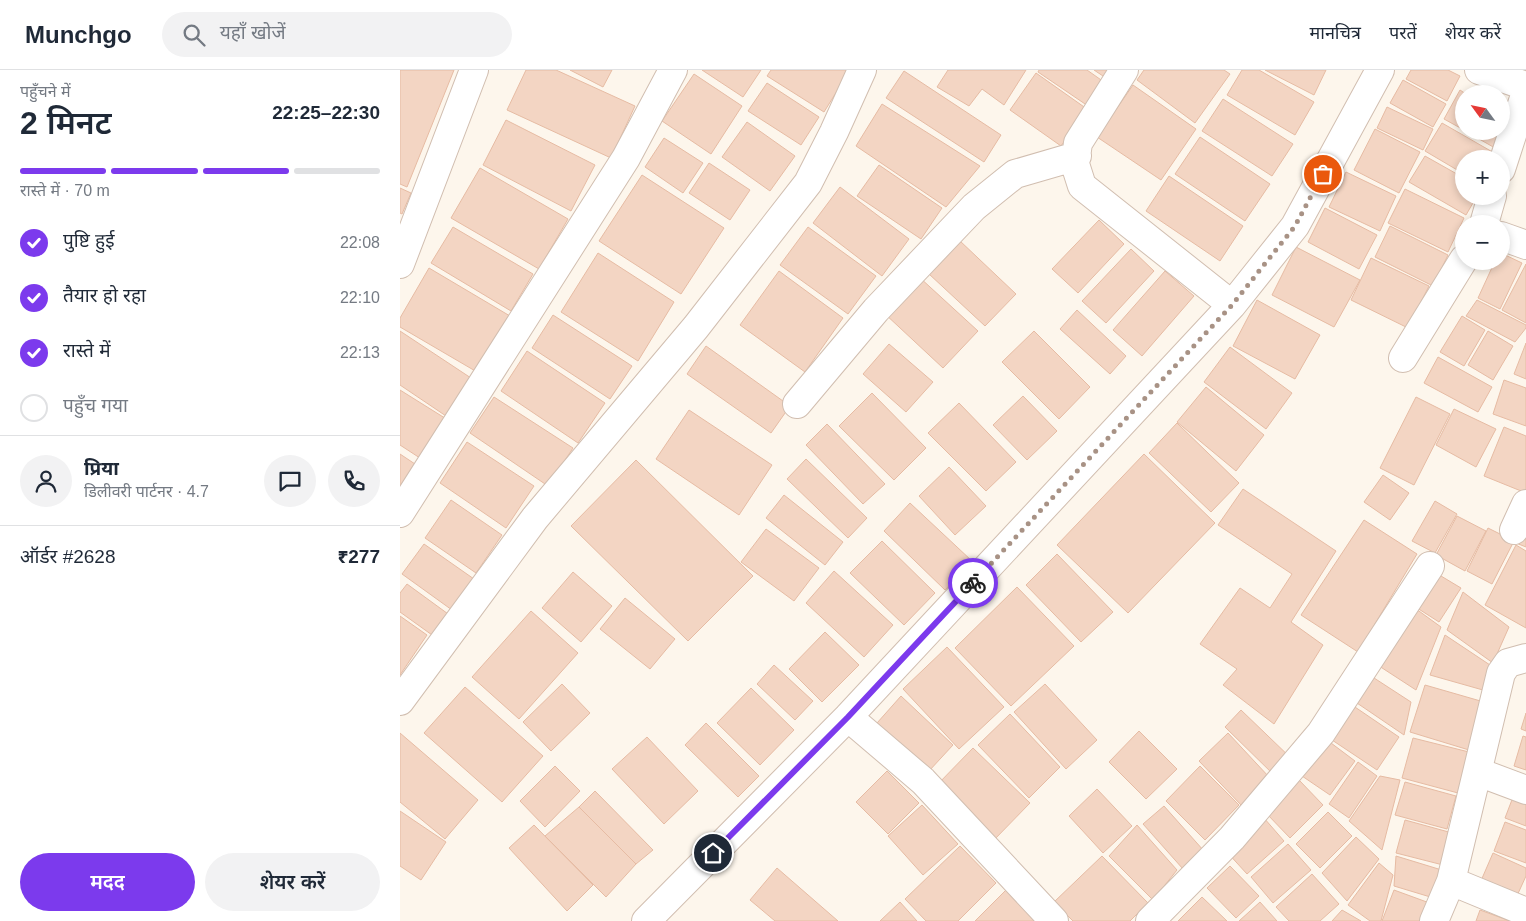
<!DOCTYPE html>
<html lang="hi">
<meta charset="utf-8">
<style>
:root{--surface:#fff;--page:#f2f2f3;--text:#1f2937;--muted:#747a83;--line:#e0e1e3;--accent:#7c3aed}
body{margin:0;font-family:Helvetica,"Noto Sans Devanagari",sans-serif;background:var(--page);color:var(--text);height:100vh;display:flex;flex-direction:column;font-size:19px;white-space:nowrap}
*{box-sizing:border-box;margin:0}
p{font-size:16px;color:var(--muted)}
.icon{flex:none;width:28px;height:28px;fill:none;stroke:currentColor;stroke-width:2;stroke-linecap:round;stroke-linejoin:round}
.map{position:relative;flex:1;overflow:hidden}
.side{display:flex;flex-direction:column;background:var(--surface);width:400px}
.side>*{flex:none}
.needle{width:32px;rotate:303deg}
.buttons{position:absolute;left:1055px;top:15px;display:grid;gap:10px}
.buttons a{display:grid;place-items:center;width:55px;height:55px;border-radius:50%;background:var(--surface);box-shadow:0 2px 8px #0003;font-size:25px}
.pin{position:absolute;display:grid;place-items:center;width:42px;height:42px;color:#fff;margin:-21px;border:2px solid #fff;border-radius:50%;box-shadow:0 1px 5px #0007}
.courier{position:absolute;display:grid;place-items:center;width:50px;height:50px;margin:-25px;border:4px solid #7c3aed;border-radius:50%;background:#fff;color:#222;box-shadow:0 1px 6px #0007}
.headline em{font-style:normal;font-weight:600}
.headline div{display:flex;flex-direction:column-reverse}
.headline{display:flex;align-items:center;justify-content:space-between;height:85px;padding:0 20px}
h1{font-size:32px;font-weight:600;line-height:38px}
.bar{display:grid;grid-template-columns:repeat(4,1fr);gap:8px 5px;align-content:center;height:60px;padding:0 20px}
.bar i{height:6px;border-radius:4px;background:var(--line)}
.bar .current{background:var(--accent)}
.bar p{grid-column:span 4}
.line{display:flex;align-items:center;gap:12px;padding:0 20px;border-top:1px solid var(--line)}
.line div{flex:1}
.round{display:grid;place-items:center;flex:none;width:52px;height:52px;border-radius:26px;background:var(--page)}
ol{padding:0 20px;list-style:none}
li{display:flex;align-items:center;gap:15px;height:55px}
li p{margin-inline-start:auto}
li .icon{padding:5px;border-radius:50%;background:var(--accent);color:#fff;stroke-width:4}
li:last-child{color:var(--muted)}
li i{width:28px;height:28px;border:2px solid var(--line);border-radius:50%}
.action{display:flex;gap:10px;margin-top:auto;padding:10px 20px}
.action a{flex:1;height:58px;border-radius:30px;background:var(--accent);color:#fff;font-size:20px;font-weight:600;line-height:58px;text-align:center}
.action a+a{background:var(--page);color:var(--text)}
header{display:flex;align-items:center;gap:30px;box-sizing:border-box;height:70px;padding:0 25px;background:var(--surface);border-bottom:1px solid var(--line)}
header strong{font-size:24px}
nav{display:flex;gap:28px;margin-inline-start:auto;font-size:18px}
.search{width:350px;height:45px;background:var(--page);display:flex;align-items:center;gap:12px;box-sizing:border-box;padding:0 18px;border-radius:28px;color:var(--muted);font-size:19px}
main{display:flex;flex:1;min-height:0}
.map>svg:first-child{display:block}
.building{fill:#f3d5c3;stroke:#e6bba3}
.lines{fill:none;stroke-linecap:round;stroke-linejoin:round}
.street-casing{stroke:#d1beb0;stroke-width:30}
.street{stroke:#fff;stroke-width:28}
.done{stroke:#a89285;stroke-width:5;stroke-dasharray:0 9}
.route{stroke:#7c3aed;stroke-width:6}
</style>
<header>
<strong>Munchgo</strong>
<div class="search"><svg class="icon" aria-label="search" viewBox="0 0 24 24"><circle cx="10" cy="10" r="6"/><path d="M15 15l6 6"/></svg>यहाँ खोजें</div>
<nav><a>मानचित्र</a><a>परतें</a><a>शेयर करें</a></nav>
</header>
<main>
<section class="side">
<div class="headline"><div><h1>2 मिनट</h1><p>पहुँचने में</p></div><em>22:25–22:30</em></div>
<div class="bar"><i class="current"></i><i class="current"></i><i class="current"></i><i></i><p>रास्ते में · 70 m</p></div>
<ol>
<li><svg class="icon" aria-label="check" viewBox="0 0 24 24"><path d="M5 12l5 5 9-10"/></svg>पुष्टि हुई<p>22:08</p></li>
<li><svg class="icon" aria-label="check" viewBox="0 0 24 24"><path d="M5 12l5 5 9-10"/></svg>तैयार हो रहा<p>22:10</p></li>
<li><svg class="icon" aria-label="check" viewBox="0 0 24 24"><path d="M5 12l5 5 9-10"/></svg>रास्ते में<p>22:13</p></li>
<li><i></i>पहुँच गया</li>
</ol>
<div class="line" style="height:90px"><a class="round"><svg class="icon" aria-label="person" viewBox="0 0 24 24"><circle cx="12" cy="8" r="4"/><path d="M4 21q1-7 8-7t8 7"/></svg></a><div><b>प्रिया</b><p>डिलीवरी पार्टनर · 4.7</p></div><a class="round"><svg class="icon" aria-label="chat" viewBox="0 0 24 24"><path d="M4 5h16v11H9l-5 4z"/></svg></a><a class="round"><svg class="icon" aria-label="phone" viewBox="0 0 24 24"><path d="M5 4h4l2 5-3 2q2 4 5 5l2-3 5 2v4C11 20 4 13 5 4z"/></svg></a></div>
<div class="line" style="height:65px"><div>ऑर्डर #2628</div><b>₹277</b></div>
<div class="action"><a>मदद</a><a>शेयर करें</a></div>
</section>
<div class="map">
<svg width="1126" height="851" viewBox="0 0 1126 851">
<rect width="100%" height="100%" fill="#fdf6ec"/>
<path class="building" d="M0 0H54L7 117 0 114Z
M126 0H156L235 36 211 88 107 40Z
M170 0H212L203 17Z
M302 0H361L343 27Z
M371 0H450L424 42 367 6Z
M548 0H626L604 35 582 19 569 36 537 17Z
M639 0H687L704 12 688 36 638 2Z
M694 0H711L706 8Z
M744 0H824L830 4 795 53 737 10Z
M842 0H859L914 32 895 65 827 25Z
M865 0H926L914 25Z
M1011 0H1048L1060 6 1047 31 1006 9Z
M504 1 601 65 584 92 486 28Z
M636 3 687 39 661 76 610 40Z
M294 4 342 36 311 84 262 51Z
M1003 10 1046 34 1033 57 990 33Z
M367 13 419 47 401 75 348 41Z
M733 15 796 59 761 110 697 67Z
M1060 20 1066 24H1064V60L1044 49Z
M823 29 893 74 872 106 802 61Z
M482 34 580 96 546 137 456 76Z
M987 37 1033 59 1023 80 977 58Z
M1101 44 1111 49 1095 78 1065 61H1101Z
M106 50 195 95 171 141 83 95Z
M347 52 395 86 370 121 322 87Z
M1042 53 1096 84 1094 89H1064V104L1025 81Z
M975 59 1020 82 999 123 954 100Z
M800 67 870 114 845 151 775 104Z
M264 68 303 93 283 123 245 97Z
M1025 86 1064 108V126H1077L1066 145 1009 112Z
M309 93 350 120 330 150 289 123Z
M479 95 542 138 521 169 457 126Z
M80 98 168 149 139 199 51 148Z
M946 102 996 126 980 161 929 137Z
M242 105 324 158 281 224 199 171Z
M769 106 843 156 820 191 746 141Z
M440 117 509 169 482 206 413 153Z
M0 118 11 123 2 144 0 143Z
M1005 119 1064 148 1048 182 988 153Z
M925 138 977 165 959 199 908 172Z
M699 150 724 174 678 223 652 199Z
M990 156 1048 185 1033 216 975 187Z
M53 157 133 204 111 241 31 193Z
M408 157 476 206 448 244 380 195Z
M559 170 616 224 585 256 529 204Z
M896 177 960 210 934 257 872 225Z
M731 179 754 201 706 253 682 231Z
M198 183 274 232 238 291 161 242Z
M1101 183 1122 193 1100 239 1078 228 1095 191H1101Z
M971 188 1029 216 1008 258 951 230Z
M1126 194V253L1102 240Z
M29 198 110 246 77 302 0 257V248Z
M379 201 443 248 405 302 340 255Z
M765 201 794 226 742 286 713 260Z
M518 206 578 261 543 298 484 243Z
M857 230 920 265 895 309 833 276Z
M1077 230 1126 255V258L1115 272 1066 246Z
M677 240 726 286 710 304 660 259Z
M153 245 232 296 210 329 132 278Z
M1062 246 1085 260 1064 296 1040 282Z
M0 261 71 308 46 346 0 315Z
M634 261 690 317 659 349 602 292Z
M1088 261 1113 276 1093 310 1068 295Z
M1126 273V309L1114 304Z
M489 274 533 312 506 342 463 304Z
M306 276 390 336 371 363 287 304Z
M830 277 892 323 866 359 804 312Z
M127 281 205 333 178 373 101 321Z
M1038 287 1092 317 1078 342 1024 313Z
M1104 310 1126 318V356L1093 344Z
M806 317 864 365 836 401 777 352Z
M0 320 48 350 23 390 0 375Z
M472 323 526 378 494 410 439 356Z
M623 326 657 361 627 390 593 355Z
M94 327 173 378 148 416 70 363Z
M1016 327 1050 344 1014 415 980 398Z
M559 333 616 392 586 421 528 363Z
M1054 339 1096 359 1076 397 1036 375Z
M289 340 372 395 339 445 256 389Z
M777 353 839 413 811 442 749 383Z
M427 354 485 414 463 434 406 375Z
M1104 357 1126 366V423L1084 406Z
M67 372 134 416 106 458 40 413Z
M0 384 21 398 0 429Z
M744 384 815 453 728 543 657 475Z
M406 389 467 448 448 468 387 409Z
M236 390 353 506 288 571 171 456Z
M549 397 586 436 555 465 519 426Z
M983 405 1009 423 990 450 964 432Z
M843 419 936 481 891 552 923 575 874 654 823 615 837 599 800 574 840 518 870 538 892 504 818 455Z
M384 425 443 472 425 495 366 448Z
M51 430 102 465 76 503 25 468Z
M1035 431 1057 444 1035 483 1012 471Z
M510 433 572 491 545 520 484 461Z
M1057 446 1086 461 1065 501 1036 485Z
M964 450 1017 484 958 582 901 545Z
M1126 450V477L1116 473Z
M1088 458 1114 471 1092 514 1067 501Z
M366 459 419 498 394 531 341 492Z
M482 471 535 523 504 555 450 503Z
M24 474 74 509 52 540 2 504Z
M1116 475 1126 481V558L1085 535Z
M657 484 713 542 681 572 626 515Z
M434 501 493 555 464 587 406 533Z
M173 502 212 536 181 572 142 538Z
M1036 503 1061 518 1039 552 1014 536Z
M7 514 55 549 39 570 0 542V523Z
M617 517 674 576 611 636 555 578Z
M1063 522 1109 557 1093 593 1047 560Z
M225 528 275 569 250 599 200 559Z
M1012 536 1041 557 1016 620 976 594Z
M131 541 178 583 119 649 72 607Z
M0 546 27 565 0 605Z
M425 562 459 595 422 632 389 599Z
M1045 565 1093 597 1090 622 1030 605Z
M547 577 604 637 559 679 503 619Z
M374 595 413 631 395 650 357 614Z
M971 606 1011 632 1004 665 954 631Z
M162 614 190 643 151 681 123 652Z
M645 614 697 670 666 699 614 642Z
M1025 615 1084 632 1069 680 1010 662Z
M65 617 143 686 102 732 24 663Z
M351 618 394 660 360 695 317 653Z
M501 626 553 675 529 701 477 653Z
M952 635 999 667 977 700 929 668Z
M841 640 894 691 877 708 825 657Z
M1126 643V661L1121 659Z
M610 644 660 697 629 728 578 675Z
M306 653 359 706 338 727 285 675Z
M739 661 777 699 746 729 709 692Z
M0 663 78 730 45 769 0 732Z
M828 663 870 708 841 735 799 691Z
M1123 666 1126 667V700L1114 696Z
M247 667 298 721 264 754 212 699Z
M1013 668 1069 682 1058 723 1002 708Z
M927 670 955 691 930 725 902 706Z
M573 678 630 733 593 771 536 716Z
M958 692 977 706 949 748 929 734Z
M155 696 180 721 145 757 120 731Z
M800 696 839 735 805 770 766 731Z
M487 701 519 733 488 764 456 732Z
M980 706 1000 710 982 780 949 751Z
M899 710 923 735 890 768 866 743Z
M1005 712 1056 726 1047 759 995 745Z
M1118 714 1126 717V756L1105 748Z
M697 719 732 756 703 783 669 746Z
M195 721 253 780 236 794 179 737Z
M522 735 558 774 523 805 488 766Z
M764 736 804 781 783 799 743 754Z
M179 737 236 794 206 827 145 766Z
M0 741 46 772 21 810 0 796Z
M928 742 952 766 920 798 896 774Z
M864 748 884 771 847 804 826 781Z
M1005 750 1056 764 1047 796 996 783Z
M1105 752 1126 760V793L1094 781Z
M134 755 193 815 167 841 109 778Z
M737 755 777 800 753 830 709 786Z
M956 767 979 789 947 831 922 803Z
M888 774 911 800 873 833 851 807Z
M560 776 596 813 558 851H526L505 829Z
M1093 783 1126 798V806L1116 828 1080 813Z
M702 786 748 833 730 851H673L654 832Z
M996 786 1045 801 1037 829 994 816Z
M979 793 993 805 981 851H970L948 835Z
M830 796 859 826 836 848 807 818Z
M377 798 438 851H375L350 830Z
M912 804 939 834 920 851H889L876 837Z
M607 819 639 851H575Z
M994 820 1035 835 1029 851H982Z
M802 827 827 851H778Z
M500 832 517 851H480Z
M860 832 877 851H839Z
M942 840 961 851H932Z
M1080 840 1110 851H1076Z"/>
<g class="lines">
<defs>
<path id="street" d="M724 0 678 73 675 94 682 116 832 235
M1079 0 1126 16
M1101 99 1126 22
M1084 154 1092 126
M1101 166 1126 175
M0 194 74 0
M1003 288 1064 189
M397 334 476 240 574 137 615 104 677 86
M0 443 226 88 273 0
M1114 460 1126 434
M0 631 135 448 296 257 408 113 434 62 462 0
M448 647 523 711 654 851
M1078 702 1126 720
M1051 811 1126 842
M246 851 448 647 832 235 895 156 980 0
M750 851 832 768 921 663 1030 496
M1034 851 1051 811 1101 603 1108 593 1126 588"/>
</defs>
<use href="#street" class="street-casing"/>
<use href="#street" class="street"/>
</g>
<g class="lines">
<path class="done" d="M573 513 832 235 895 156 923 104"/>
<path class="route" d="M313 783 448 647 573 513"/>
</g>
</svg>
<div class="buttons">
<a><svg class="needle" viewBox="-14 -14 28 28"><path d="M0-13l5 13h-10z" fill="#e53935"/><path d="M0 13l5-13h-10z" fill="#747a83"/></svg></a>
<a>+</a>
<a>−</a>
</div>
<div class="pin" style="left:923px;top:104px;background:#ea580c"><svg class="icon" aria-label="bag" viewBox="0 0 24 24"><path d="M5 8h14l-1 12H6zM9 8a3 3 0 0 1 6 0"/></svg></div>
<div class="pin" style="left:313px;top:783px;background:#1f2937"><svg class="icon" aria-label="home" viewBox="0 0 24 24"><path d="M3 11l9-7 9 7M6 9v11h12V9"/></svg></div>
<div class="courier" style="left:573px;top:513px"><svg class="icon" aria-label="bike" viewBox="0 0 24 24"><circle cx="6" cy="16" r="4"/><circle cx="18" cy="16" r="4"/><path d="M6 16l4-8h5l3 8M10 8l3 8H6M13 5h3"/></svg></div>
</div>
</main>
